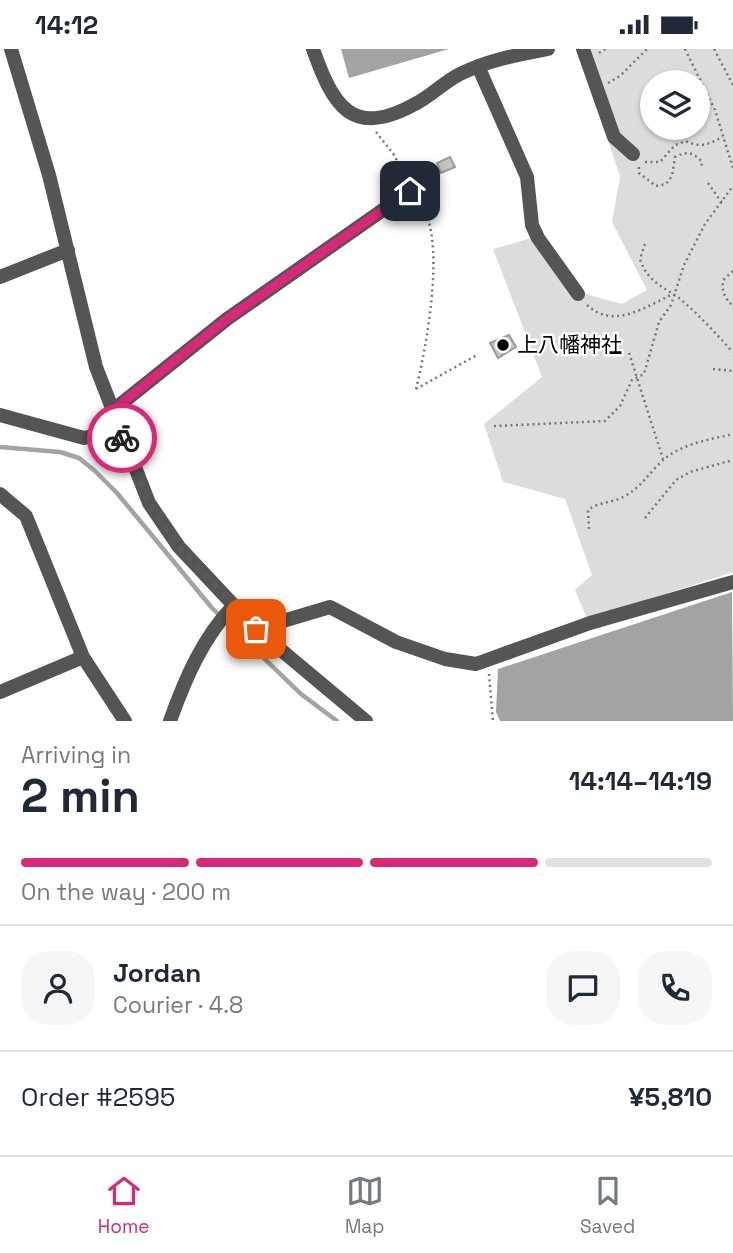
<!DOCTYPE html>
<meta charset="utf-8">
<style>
:root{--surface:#fff;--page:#f6f6f7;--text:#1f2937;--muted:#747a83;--line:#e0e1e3;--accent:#db2777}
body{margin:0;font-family:"Space Grotesk","Noto Sans JP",sans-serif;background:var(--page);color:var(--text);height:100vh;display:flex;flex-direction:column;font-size:26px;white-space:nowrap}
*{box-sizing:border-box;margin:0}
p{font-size:23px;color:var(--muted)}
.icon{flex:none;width:38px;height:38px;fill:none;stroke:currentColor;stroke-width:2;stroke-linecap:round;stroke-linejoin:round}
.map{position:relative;height:672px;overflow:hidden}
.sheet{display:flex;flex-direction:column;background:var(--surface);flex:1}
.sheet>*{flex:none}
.buttons{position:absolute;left:640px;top:21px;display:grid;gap:14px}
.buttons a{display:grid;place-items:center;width:70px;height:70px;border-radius:50%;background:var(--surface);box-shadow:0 2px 5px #0004;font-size:35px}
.pin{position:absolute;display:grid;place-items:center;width:60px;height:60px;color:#fff;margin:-30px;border-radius:14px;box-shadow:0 4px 10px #0006}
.courier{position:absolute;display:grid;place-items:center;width:70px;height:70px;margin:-35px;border:5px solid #db2777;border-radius:50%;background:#fff;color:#222;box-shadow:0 2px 9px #0007}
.head em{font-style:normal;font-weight:600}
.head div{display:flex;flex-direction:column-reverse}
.head{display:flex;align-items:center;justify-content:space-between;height:119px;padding:0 21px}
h1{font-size:46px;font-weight:600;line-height:52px}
.bar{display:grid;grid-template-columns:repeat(4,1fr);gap:10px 7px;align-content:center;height:84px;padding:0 21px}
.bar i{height:9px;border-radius:5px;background:var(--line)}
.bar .active{background:var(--accent)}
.bar p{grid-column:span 4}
.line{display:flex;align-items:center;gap:18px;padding:0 21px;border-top:2px solid var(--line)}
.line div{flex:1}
.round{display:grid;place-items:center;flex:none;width:74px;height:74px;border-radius:28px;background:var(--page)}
.status{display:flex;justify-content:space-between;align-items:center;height:49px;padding:0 35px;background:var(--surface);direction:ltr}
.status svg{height:19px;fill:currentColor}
.dock{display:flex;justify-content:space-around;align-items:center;height:98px;border-top:2px solid var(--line);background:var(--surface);font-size:19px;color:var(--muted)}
.dock a{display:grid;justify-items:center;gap:4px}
.dock .active{color:var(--accent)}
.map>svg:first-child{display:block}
.green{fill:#dcdcdc;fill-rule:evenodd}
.water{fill:#a3a3a3}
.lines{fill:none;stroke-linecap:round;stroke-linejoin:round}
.stream{stroke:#a3a3a3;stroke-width:4.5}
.building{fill:#c4c4c4;stroke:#999;stroke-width:2}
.path{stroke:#777;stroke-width:2.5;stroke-dasharray:2 3.5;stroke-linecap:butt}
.minor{stroke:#555;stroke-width:14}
.done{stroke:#595959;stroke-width:7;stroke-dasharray:0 12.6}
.route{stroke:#db2777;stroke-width:9}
.poi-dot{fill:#000;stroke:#fff;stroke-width:2.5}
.labels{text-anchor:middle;stroke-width:5;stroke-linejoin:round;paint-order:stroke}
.poi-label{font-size:21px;fill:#000;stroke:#fff;text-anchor:start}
</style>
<div class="status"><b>14:12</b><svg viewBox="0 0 49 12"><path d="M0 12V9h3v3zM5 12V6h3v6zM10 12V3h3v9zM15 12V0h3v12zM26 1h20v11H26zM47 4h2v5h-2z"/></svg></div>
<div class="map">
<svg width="733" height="672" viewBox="0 0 733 672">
<rect width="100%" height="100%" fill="#fff"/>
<path class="green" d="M578 0H733V523L587 570 575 541 592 526 565 450 503 433 484 375 542 328 493 200 541 186 586 245 622 255 647 241 612 173 620 128ZM653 33H698V79H653Z"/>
<path class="water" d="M341 0H449L349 29Z
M732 543 733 672H500L496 663 498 620Z"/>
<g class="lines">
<path class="stream" d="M0 398 60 403 79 409 95 422 117 444 212 559 301 645 337 672"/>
</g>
<path class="building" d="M450 108 455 118 441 124 437 114Z
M509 286 516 298 498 309 490 294Z"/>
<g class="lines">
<path class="path" d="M685 0 715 61 733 119
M714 0 733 36
M599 4 606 0
M608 34 620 27 647 0
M376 83 395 107 404 131
M645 113H660L675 96 686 92C701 100 710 94 723 88
M639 118V124L656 137 666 135 672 127 675 108C687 102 693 103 702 113L701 119
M708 134 722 154
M645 195 640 210C648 236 669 239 686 255 703 270 718 287 733 303
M733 222 723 231C722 243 724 249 733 257
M587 256C614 281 645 258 673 245
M629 304 663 410
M713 320 733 322
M416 340C426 300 448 185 419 154
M416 340 477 306
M494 377 605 372 620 357 632 331 644 325 659 273 671 256 684 216 705 175 733 137
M645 469 676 431 690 423 733 411
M589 480 588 461C598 453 612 454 623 448 639 440 647 427 659 415 678 395 708 391 733 385
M489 625 493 672"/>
<path class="minor" d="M11 0 49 126 96 318 149 454 179 498 256 580 366 672
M313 0C333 57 352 90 415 55 431 47 444 33 460 25 488 11 517 6 548 0
M583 0 614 88 633 105
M478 17 527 128 532 176 538 189 578 245
M0 228 68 201
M112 362 227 270 410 142
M0 366 84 389 119 381
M0 445 26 467 83 608
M256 580 330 558 396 593 445 610 476 615 590 574 733 533
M0 643 83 608 125 672
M170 672C185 630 203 588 234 556"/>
</g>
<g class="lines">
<path class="done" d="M122 389 149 454 179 498 256 580"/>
<path class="route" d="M122 389 112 362 227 270 410 142"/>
</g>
<circle class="poi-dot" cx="503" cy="296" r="7"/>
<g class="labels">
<g class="poi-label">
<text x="517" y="303">上八幡神社</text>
</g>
</g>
</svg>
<div class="buttons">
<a><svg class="icon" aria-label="layers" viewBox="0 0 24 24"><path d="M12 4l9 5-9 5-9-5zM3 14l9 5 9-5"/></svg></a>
</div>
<div class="pin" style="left:256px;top:580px;background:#ea580c"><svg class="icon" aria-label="bag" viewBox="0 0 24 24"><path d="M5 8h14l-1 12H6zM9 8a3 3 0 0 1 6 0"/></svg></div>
<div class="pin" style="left:410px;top:142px;background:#1f2937"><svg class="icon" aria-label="home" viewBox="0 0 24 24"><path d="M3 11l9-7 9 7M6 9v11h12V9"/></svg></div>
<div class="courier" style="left:122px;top:389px"><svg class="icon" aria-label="bike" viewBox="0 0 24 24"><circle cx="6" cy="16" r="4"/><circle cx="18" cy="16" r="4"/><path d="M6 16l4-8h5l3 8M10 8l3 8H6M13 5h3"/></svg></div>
</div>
<section class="sheet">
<div class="head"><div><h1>2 min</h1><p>Arriving in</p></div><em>14:14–14:19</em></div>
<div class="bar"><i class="active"></i><i class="active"></i><i class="active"></i><i></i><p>On the way · 200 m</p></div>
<div class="line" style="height:126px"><a class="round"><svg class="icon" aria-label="person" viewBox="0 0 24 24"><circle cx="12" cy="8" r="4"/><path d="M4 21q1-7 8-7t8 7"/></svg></a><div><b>Jordan</b><p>Courier · 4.8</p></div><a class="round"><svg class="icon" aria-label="chat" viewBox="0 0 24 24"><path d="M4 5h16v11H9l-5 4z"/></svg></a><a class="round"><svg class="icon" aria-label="phone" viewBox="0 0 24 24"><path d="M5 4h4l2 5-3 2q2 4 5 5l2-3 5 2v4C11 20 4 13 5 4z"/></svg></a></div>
<div class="line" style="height:91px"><div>Order #2595</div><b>¥5,810</b></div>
</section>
<nav class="dock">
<a class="active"><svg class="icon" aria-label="home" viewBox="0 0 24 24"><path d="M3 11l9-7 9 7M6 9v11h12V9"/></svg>Home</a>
<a><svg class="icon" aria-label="map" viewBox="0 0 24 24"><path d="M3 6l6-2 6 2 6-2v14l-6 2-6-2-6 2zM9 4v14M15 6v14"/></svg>Map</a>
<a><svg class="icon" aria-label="saved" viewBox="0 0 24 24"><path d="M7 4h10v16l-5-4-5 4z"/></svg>Saved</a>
</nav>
